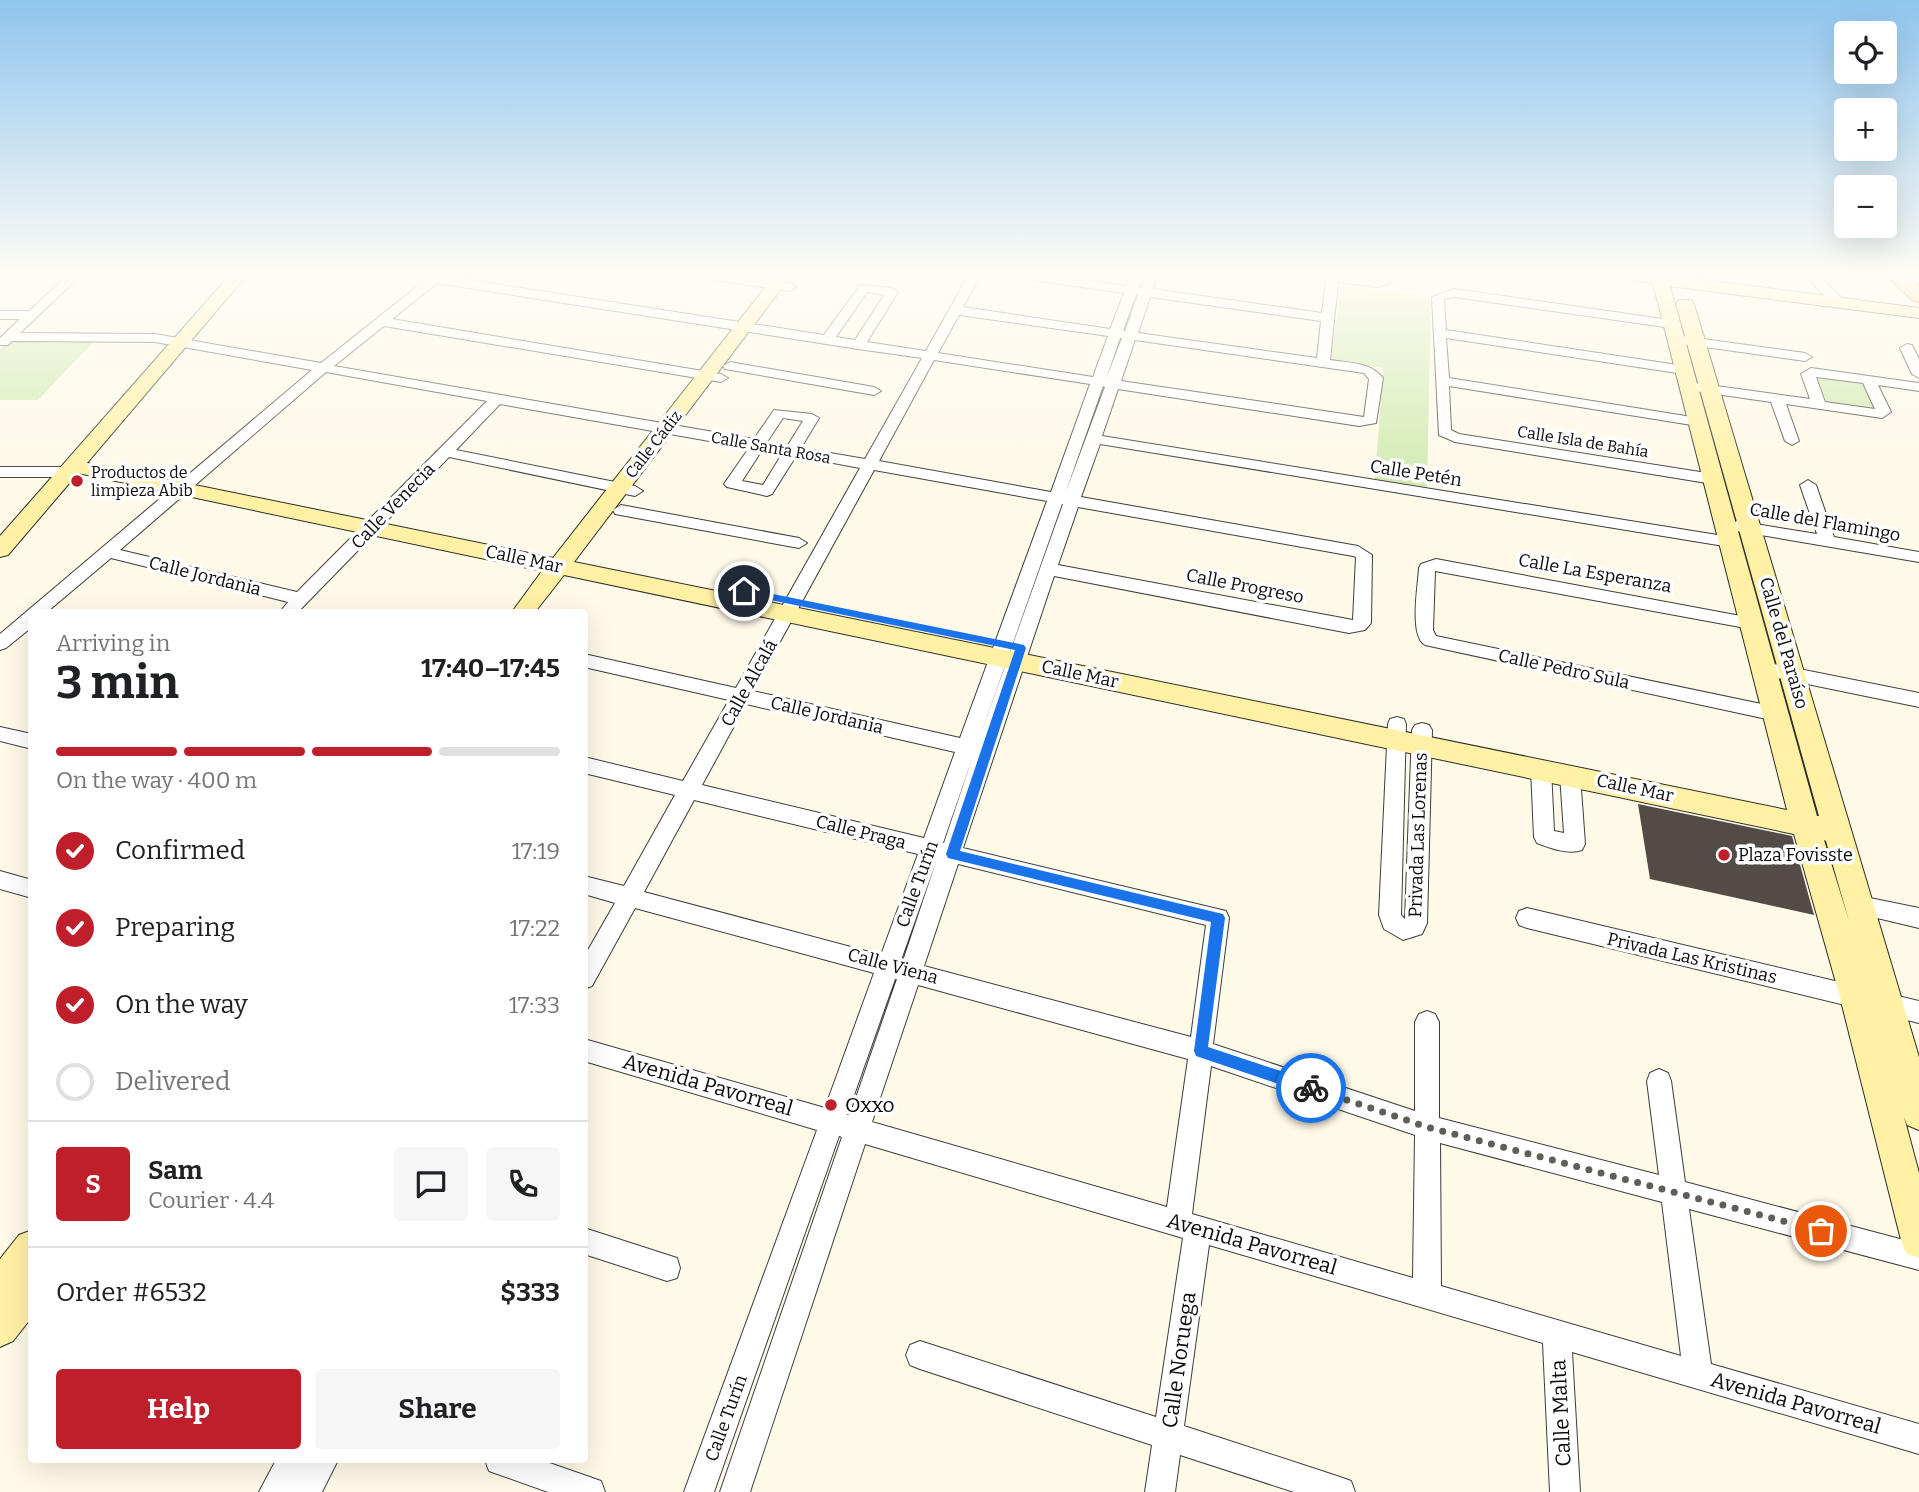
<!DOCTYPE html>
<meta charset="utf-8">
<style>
:root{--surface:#fff;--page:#f6f6f6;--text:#202124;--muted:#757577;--line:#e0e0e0;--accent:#bf1e2b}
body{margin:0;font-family:Bitter,serif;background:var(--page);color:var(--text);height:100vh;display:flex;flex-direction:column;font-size:26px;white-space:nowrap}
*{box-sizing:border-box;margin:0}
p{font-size:23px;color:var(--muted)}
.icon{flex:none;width:38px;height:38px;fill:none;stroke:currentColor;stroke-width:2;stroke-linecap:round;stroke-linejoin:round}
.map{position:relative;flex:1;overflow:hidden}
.details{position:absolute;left:28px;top:609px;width:560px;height:854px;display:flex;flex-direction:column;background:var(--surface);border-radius:7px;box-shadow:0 7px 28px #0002}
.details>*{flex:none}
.tools{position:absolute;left:1834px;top:21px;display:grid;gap:14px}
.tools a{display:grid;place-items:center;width:63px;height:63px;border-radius:7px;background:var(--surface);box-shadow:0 7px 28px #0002;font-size:35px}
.pin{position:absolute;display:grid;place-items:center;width:60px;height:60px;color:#fff;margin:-30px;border:4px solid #fff;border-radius:50%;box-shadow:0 2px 7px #0007}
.courier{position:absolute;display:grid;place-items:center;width:70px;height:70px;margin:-35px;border:5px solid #1a73e8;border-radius:50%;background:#fff;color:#222;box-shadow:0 2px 9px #0007}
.overview em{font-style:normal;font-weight:700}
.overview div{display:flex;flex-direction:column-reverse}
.overview{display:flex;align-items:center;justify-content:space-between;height:119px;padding:0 28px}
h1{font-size:46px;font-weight:700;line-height:52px}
.bar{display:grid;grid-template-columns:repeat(4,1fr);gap:10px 7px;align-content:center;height:84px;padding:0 28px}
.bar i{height:9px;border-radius:5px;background:var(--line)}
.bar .current{background:var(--accent)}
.bar p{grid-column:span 4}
.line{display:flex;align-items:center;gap:18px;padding:0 28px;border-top:2px solid var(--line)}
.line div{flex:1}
.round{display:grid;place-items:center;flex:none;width:74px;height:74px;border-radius:7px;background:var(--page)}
ol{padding:0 28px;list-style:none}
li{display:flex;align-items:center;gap:21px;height:77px}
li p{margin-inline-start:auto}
li .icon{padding:7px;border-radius:50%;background:var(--accent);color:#fff;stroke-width:4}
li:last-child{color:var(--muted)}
li i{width:38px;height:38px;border:4px solid var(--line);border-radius:50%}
.button{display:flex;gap:14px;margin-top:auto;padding:14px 28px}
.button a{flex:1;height:80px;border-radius:7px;background:var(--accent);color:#fff;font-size:28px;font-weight:700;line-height:80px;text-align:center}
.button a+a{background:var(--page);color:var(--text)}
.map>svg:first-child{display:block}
.green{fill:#d1eab0}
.building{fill:#534b46}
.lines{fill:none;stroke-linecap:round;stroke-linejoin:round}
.street-casing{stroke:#3d3d3d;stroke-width:2}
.secondary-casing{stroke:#2c2c2c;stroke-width:2}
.primary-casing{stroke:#1b1b1b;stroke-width:2}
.street{fill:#fff;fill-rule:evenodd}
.secondary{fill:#fff1a3;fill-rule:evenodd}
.primary{fill:#ffd058;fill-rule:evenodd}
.route{fill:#1a73e8}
.done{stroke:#605e58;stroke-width:7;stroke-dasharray:0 12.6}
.poi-dot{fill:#bf1e2b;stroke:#fff;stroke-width:2.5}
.labels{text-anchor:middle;stroke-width:7;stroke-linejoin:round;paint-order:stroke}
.far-street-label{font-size:16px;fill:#0a0a0a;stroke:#fff}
.far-poi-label{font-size:16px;fill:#0a0a0a;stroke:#fff;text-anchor:start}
.street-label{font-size:18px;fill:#0a0a0a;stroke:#fff}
.poi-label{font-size:18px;fill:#0a0a0a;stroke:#fff;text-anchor:start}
.near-street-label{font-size:21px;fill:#0a0a0a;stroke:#fff}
.near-poi-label{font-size:21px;fill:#0a0a0a;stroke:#fff;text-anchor:start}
</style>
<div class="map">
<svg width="1919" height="1492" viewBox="0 0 1919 1492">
<rect width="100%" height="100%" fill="#fff9e8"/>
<path class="green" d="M1341 284 1431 297 1427 487 1375 479 1383 368 1331 360Z
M12 339H96L38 400H0V350Z
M1817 378 1865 384 1878 415 1829 408Z"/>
<path class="building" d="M1638 804 1792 836 1814 915 1650 879Z"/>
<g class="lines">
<defs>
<path id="street" d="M67 276H80L20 333 155 334 321 363 424 281 412 276H444L824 335 860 285 892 288 898 292 867 342 926 351 968 276H980L963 307 1110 329 1124 293 1032 280 1026 276H1058L1126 286 1130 276H1142L1138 287 1141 288 1145 276H1157L1153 289 1322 313 1326 281 1312 276 1377 279 1379 276H1391L1388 284 1377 287 1338 282 1330 360C1350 363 1370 362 1383 378L1376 423 1359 426 1118 389 1102 436 1730 537 1738 542 1736 546 1730 547 1100 444 1081 497 1358 546 1372 555 1371 623 1365 630 1349 633 1054 576 963 848 1226 911 1229 918 1213 1044 1415 1111V1022L1419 1014 1427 1011 1435 1014 1439 1022V1118L1659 1175 1647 1081 1650 1073 1659 1069 1668 1073 1671 1081 1685 1182 1919 1244V1270L1689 1209 1711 1364 1919 1424V1454L1572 1352 1580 1492H1550L1543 1343 1209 1245 1184 1426 1340 1477 1351 1481 1355 1492H1294L1180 1455 1175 1492H1145L1152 1445 920 1369 910 1365 906 1355 910 1345 920 1341 1156 1417 1183 1238 865 1144 750 1492H720L842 1137 839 1136 714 1492H684L817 1130 584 1061V1039L825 1108 874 973 635 908 592 986 584 989V957L615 903 584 894V876L624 886 675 795 584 773V757L683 781 729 700 584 667V654L736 688 860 468 796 456 772 494 767 496 727 487 724 484 749 448 500 404 456 450 635 486 643 491 635 496 449 457 298 612H280L288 602 111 558 47 612H32V627L6 648 0 650V634L312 370 155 342 12 341 8 345H0V338L20 319H0V311H29ZM437 283 858 349 922 358 865 459 801 448 819 418 812 414 774 410 754 439 334 366 384 326 721 382 728 378 721 374 392 319ZM867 292 884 295 855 340 836 337ZM1136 294 1138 295 1125 331H1123ZM1150 297 1321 321 1317 358 1138 333ZM959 315 1108 336 1093 377 938 353ZM1120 338H1122L1106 379ZM1135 340 1364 373 1369 379 1364 417 1121 381ZM934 360 1090 384 1051 492 879 461ZM326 372 487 401 297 592 120 550ZM1103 386 1105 387 1065 494ZM783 418 803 421 788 445 767 442ZM762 450 782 454 763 485 742 481ZM874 470 1047 501 960 738 753 691ZM1062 504H1063L978 742ZM1078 507 1353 556 1356 557 1353 620 1058 565ZM746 704 955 752 924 838 702 785ZM973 756 944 843H943ZM694 800 918 854 881 955 644 892ZM937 859 903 961 901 960ZM958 864 1206 925 1191 1037 924 966ZM895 979H897L850 1115H847ZM918 985 1188 1059 1167 1207 872 1122ZM1211 1066 1415 1135 1413 1278 1192 1214ZM1440 1143 1662 1202 1681 1356 1441 1286Z
M710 276H741L790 283 796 287 790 291 716 280Z
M1806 276H1819L1843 299V305H1833Z
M1454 289 1677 321 1679 324 1672 328 1454 297 1444 299 1446 330 1684 366 1691 370 1684 374 1446 338 1449 378 1698 418 1705 422 1698 426 1449 386 1451 430 1459 434 1713 474 1718 476 1721 479 1718 482 1713 484 1455 442 1439 435 1432 297Z
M1681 336 1805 353 1812 357 1805 361 1676 343 1674 340Z
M1907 344 1912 345 1919 359V378L1912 374 1900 348Z
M730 362 874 387 881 391 874 395 725 369 723 366Z
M1811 368 1919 383V391L1878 385 1891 412 1882 418 1786 404 1799 441 1792 445 1785 441 1771 402 1688 390 1681 386 1688 382 1810 399 1801 374ZM1816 377 1863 383 1875 409 1825 402Z
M0 467H68L76 472 68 477H0Z
M1808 480 1816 485 1834 537 1919 552V562L1737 531 1729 526 1737 521 1817 534 1800 485Z
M621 505 799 538 807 543 799 548 615 514 613 510Z
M1436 559 1757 619 1760 623 1757 627 1751 629 1435 571 1433 630 1436 636 1776 707 1783 709 1785 714 1783 719 1776 721 1425 645C1409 636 1418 586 1419 568L1421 564Z
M1764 662 1919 693V707L1758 674 1755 669 1758 664Z
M1397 717 1404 719 1406 724 1401 915 1405 919 1412 730 1415 725 1422 723 1429 725 1432 730 1427 923 1422 934 1403 940 1384 929 1379 915 1388 724 1390 719Z
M0 727 32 734V749L0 741Z
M1541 761 1548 764 1551 769 1554 831 1564 833 1560 775 1563 769 1570 767 1577 769 1580 775 1585 844 1582 850C1569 855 1550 848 1537 843L1534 837 1531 769 1534 764Z
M0 871 32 880V898L0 889Z
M1860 896 1919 908V928L1852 912 1849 905 1852 898Z
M1527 908 1919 1001V1023L1527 928 1519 925 1516 918 1519 911Z
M584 1228 677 1258 680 1268 677 1278 667 1281 584 1254Z
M276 1460H338L322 1492H259Z
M485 1460H541L601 1481 605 1492H548L489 1471Z"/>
<path id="secondary" d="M229 276H246L87 463 553 558 774 276H791L574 562 1787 810 1653 283 1629 280 1627 276H1674L1919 308V318L1670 286 1817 816H1819L1676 304 1679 300H1691L1694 304 1919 1057V1130L1907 1125 1904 1117 1919 1173V1258L1906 1253 1901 1240 1840 997 1794 834 564 575 535 612H512L542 571 78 473 8 555 0 557V536ZM1824 840 1826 841 1849 921Z
M32 1230V1317L13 1341 0 1347V1259L19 1235Z"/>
<path id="primary" d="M1887 276H1908L1919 286V302L1912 300Z"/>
</defs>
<use href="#street" class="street-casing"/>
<use href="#secondary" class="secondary-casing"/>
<use href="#primary" class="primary-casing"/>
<use href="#street" class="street"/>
<use href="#secondary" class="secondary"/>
<use href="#primary" class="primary"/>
</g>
<linearGradient id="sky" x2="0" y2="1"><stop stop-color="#8fc5ef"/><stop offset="0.57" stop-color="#fffcf5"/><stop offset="1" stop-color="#fffcf5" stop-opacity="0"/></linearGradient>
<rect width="1919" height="485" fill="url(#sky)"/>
<path class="route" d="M744 588 1024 645 1026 648 960 851 1223 914 1225 918 1208 1047 1317 1083V1093L1311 1095 1196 1056 1194 1051 1211 922 948 858 946 854 1015 650 741 594 739 591Z"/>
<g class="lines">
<path class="done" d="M1311 1088 1427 1127 1821 1231"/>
</g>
<g class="poi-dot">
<circle cx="77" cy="481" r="7"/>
<circle cx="1724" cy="855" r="7"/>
<circle cx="831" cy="1105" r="7"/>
</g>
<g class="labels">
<g class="far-street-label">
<text transform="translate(1583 441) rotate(9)" y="6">Calle Isla de Bahía</text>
<text transform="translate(653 444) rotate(-52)" y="6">Calle Cádiz</text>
<text transform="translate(771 447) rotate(10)" y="6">Calle Santa Rosa</text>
</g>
<g class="far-poi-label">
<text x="91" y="478">Productos de<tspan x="91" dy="18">limpieza Abib</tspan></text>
</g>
<g class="street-label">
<text transform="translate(1416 473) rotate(9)" y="6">Calle Petén</text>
<text transform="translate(393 506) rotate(-46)" y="6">Calle Venecia</text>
<text transform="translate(1825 522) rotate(10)" y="6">Calle del Flamingo</text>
<text transform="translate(524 559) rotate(12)" y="6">Calle Mar</text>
<text transform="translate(1595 573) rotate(10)" y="6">Calle La Esperanza</text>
<text transform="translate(205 576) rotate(14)" y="6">Calle Jordania</text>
<text transform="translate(1245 586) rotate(11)" y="6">Calle Progreso</text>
<text transform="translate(1784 643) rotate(74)" y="6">Calle del Paraíso</text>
<text transform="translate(1564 669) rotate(12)" y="6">Calle Pedro Sula</text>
<text transform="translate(1080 674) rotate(12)" y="6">Calle Mar</text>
<text transform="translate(749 683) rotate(-61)" y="6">Calle Alcalá</text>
<text transform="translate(827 715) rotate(13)" y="6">Calle Jordania</text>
<text transform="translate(1635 788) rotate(12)" y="6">Calle Mar</text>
<text transform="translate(861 832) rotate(14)" y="6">Calle Praga</text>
<text transform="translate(1418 835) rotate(-88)" y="6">Privada Las Lorenas</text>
<text transform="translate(917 884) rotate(-70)" y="6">Calle Turín</text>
<text transform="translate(1692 958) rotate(13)" y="6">Privada Las Kristinas</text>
<text transform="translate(893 966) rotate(15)" y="6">Calle Viena</text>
<text transform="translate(726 1418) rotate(-70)" y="6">Calle Turín</text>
</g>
<g class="poi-label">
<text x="1738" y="861">Plaza Fovisste</text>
</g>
<g class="near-street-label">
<text transform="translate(708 1085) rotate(16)" y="7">Avenida Pavorreal</text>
<text transform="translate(1252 1244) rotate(16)" y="7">Avenida Pavorreal</text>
<text transform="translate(1179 1360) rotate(-82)" y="7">Calle Noruega</text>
<text transform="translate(1796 1403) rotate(16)" y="7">Avenida Pavorreal</text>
<text transform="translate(1561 1413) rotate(-93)" y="7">Calle Malta</text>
</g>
<g class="near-poi-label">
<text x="845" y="1112">Oxxo</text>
</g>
</g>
</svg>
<div class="tools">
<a><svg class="icon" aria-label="locate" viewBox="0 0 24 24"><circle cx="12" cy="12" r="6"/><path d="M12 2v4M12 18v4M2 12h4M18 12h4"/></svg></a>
<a>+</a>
<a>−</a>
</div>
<div class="pin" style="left:1821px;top:1231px;background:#ea580c"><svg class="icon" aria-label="bag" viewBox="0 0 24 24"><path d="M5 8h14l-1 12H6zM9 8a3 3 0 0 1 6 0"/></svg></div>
<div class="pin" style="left:744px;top:591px;background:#1f2937"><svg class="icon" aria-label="home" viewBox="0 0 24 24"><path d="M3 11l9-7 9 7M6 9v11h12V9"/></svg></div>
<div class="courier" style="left:1311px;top:1088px"><svg class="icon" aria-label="bike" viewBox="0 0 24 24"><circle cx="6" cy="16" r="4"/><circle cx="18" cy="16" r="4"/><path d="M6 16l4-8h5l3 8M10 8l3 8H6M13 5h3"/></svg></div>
<section class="details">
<div class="overview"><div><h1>3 min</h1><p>Arriving in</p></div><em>17:40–17:45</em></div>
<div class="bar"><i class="current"></i><i class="current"></i><i class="current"></i><i></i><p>On the way · 400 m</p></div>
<ol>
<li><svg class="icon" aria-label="check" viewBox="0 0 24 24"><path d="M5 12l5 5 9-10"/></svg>Confirmed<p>17:19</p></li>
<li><svg class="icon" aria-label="check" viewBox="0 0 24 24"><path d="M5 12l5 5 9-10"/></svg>Preparing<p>17:22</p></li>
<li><svg class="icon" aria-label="check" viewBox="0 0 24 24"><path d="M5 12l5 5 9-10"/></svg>On the way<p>17:33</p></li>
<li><i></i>Delivered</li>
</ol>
<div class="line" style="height:126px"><b class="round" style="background:var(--accent);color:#fff">S</b><div><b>Sam</b><p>Courier · 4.4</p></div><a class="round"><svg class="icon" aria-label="chat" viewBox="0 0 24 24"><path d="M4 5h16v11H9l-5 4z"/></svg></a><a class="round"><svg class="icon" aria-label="phone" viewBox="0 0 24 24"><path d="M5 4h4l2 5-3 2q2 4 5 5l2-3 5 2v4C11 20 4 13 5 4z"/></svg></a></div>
<div class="line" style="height:91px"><div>Order #6532</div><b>$333</b></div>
<div class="button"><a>Help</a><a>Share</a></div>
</section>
</div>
